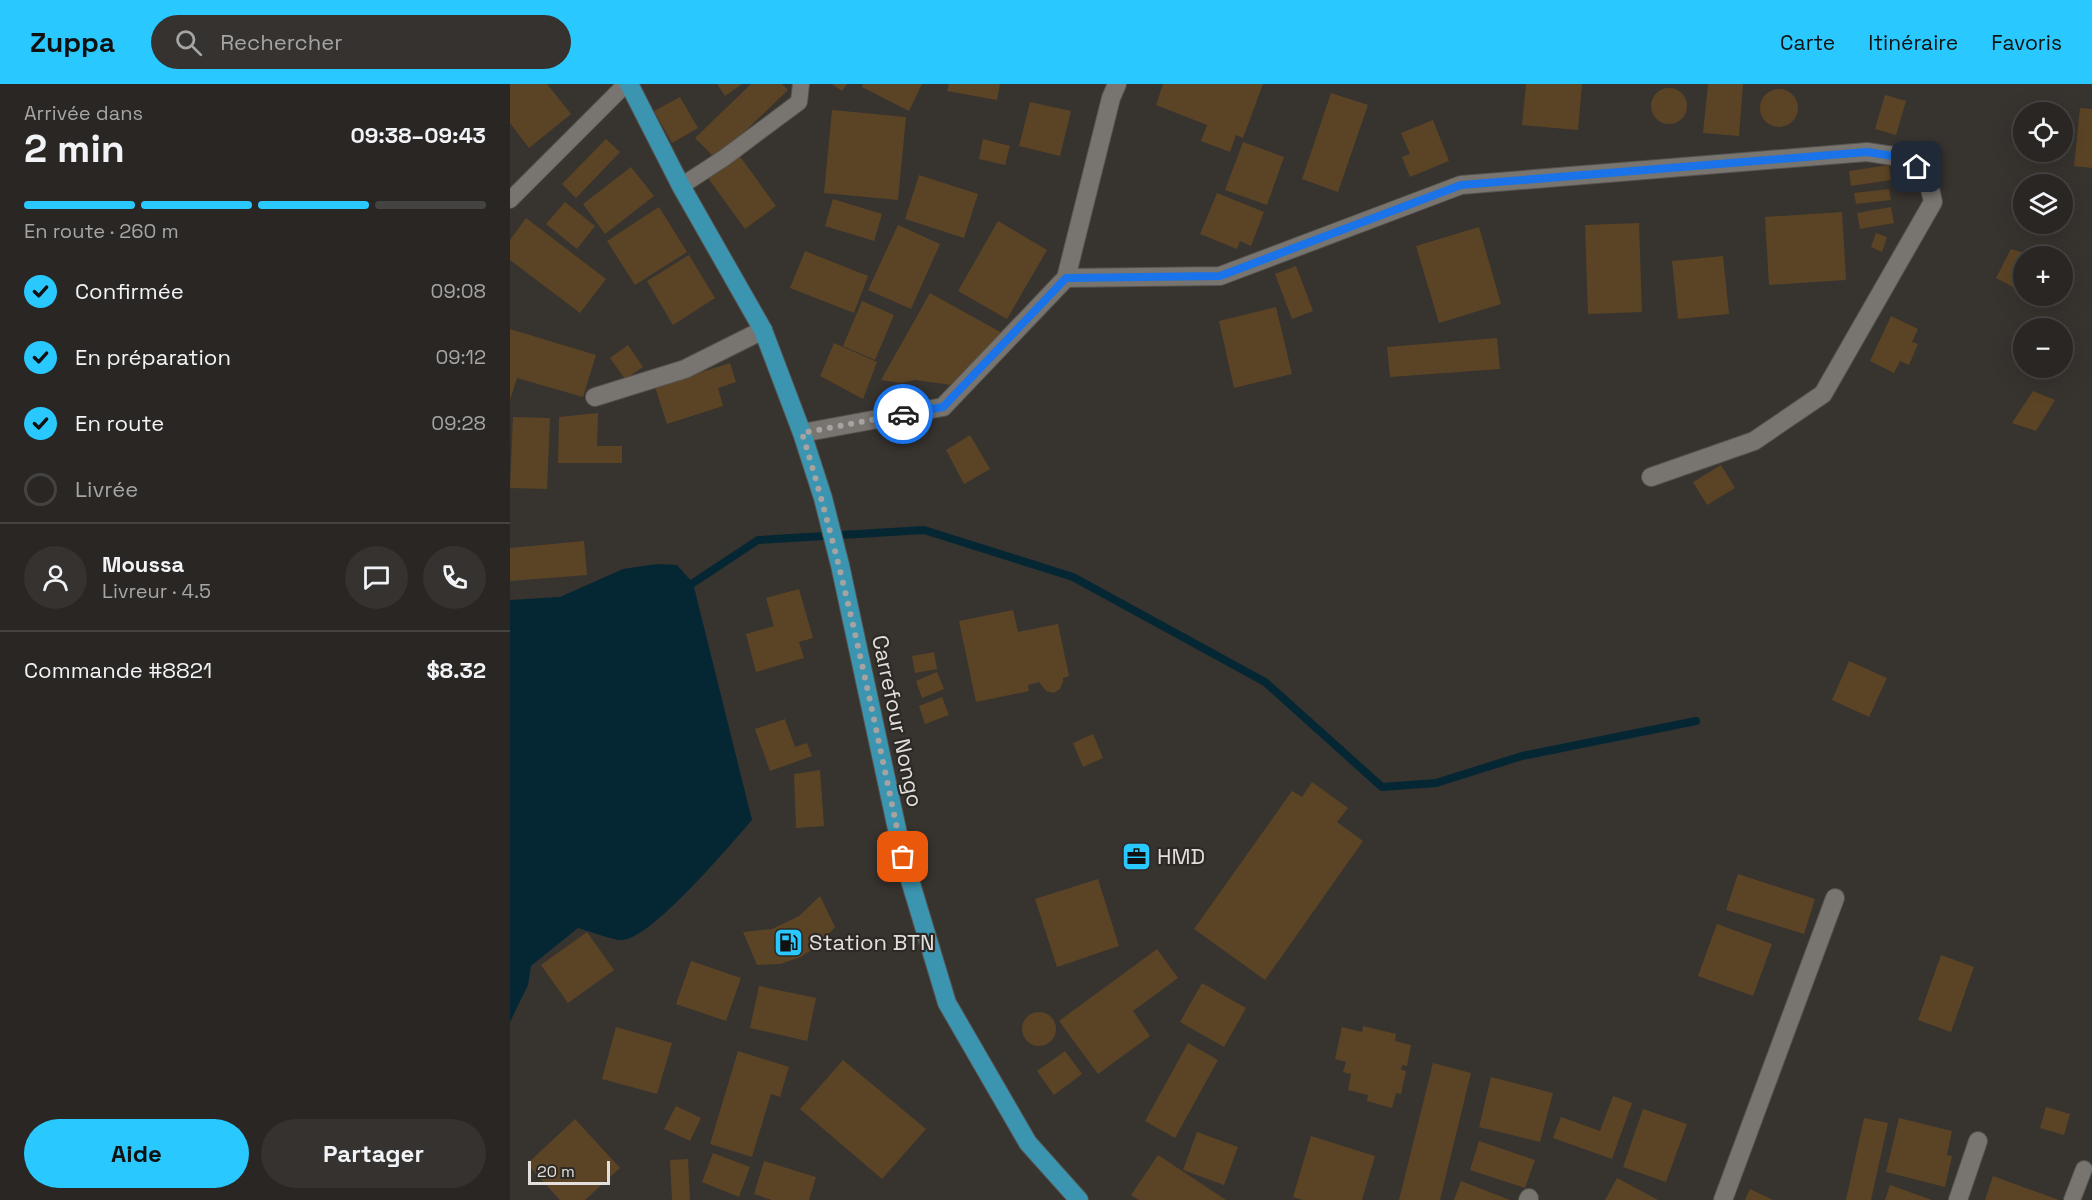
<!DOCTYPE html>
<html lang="fr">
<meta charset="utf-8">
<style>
:root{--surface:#292623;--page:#353230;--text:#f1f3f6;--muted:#a5a5a6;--line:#454341;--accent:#29c8ff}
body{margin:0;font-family:"Space Grotesk",sans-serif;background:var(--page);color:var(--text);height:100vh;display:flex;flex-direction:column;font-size:22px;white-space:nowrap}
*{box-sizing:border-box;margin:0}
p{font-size:20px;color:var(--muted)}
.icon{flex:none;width:33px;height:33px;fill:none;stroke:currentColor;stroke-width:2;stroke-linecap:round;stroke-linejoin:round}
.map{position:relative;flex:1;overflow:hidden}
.side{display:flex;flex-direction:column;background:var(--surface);width:510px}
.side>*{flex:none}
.buttons{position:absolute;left:1503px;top:18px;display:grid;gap:12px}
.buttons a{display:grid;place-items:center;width:60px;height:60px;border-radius:50%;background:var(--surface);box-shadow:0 6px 24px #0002,0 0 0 2px var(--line);font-size:30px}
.scale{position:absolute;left:18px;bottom:15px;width:82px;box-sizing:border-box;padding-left:6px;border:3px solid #e2dfdd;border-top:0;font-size:16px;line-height:21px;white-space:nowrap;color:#e2dfdd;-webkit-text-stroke:4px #2d2925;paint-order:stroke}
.pin{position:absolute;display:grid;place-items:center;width:51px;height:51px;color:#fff;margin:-26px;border-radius:12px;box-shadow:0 3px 9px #0006}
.courier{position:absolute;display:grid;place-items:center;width:60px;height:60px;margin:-30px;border:4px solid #1a73e8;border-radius:50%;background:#fff;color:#222;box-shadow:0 2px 8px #0007}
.head em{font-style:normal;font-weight:600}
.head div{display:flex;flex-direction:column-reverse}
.head{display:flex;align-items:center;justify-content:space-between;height:102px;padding:0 24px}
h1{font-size:39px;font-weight:600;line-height:45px}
.bar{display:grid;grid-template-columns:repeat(4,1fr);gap:9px 6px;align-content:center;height:72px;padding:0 24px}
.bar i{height:8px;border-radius:4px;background:var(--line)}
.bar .on{background:var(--accent)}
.bar p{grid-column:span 4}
.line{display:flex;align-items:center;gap:15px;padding:0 24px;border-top:2px solid var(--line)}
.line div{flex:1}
.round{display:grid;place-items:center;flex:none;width:63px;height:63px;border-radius:32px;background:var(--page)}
ol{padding:0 24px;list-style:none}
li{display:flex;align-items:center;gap:18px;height:66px}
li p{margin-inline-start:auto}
li .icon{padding:6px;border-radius:50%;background:var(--accent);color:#111;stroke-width:4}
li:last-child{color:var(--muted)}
li i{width:33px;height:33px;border:3px solid var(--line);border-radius:50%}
.button{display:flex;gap:12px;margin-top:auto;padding:12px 24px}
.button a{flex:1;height:69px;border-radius:36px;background:var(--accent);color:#111;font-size:24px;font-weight:600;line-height:69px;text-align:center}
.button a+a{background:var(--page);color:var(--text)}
header{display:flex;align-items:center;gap:36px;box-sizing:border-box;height:84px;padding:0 30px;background:var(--accent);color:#111}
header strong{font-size:28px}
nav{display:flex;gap:33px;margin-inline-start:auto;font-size:21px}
.search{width:420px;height:54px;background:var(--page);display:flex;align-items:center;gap:15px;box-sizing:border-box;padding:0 21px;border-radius:33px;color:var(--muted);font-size:22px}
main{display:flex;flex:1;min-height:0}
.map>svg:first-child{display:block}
.water{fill:#052734}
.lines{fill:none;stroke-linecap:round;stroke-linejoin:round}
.stream{stroke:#052734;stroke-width:8}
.building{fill:#5b4425}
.lane-casing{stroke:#55524e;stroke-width:18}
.street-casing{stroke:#55524e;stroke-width:20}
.primary-casing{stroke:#55524e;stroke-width:20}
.lane{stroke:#78746f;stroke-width:16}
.street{stroke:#78746f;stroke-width:18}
.primary{stroke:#3c95b0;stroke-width:18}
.done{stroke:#a6a3a0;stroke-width:6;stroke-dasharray:0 10.8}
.route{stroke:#1a73e8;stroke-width:8}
.labels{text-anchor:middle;stroke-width:4.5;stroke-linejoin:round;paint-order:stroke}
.street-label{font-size:22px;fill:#e2dfdd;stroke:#2d2925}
.poi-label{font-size:22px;fill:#e2dfdd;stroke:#2d2925;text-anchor:start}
</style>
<header>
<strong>Zuppa</strong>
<div class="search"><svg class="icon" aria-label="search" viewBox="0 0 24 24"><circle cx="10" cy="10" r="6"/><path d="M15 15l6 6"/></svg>Rechercher</div>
<nav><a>Carte</a><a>Itinéraire</a><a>Favoris</a></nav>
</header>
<main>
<section class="side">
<div class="head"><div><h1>2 min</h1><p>Arrivée dans</p></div><em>09:38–09:43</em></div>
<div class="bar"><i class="on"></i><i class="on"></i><i class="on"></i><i></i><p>En route · 260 m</p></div>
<ol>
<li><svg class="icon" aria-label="check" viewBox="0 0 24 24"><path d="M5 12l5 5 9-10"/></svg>Confirmée<p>09:08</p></li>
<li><svg class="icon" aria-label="check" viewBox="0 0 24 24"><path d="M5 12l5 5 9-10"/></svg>En préparation<p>09:12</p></li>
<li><svg class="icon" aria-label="check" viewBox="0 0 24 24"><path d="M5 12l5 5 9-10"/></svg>En route<p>09:28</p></li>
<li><i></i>Livrée</li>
</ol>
<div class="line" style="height:108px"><a class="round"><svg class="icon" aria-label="person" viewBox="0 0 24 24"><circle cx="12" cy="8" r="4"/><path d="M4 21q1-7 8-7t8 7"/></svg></a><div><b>Moussa</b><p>Livreur · 4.5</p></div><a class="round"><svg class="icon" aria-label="chat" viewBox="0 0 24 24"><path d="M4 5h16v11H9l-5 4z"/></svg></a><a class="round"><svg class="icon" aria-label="phone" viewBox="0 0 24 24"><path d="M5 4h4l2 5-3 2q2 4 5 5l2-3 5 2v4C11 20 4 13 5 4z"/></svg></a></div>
<div class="line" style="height:78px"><div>Commande #8821</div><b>$8.32</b></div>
<div class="button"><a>Aide</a><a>Partager</a></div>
</section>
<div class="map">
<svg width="1582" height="1116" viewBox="0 0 1582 1116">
<rect width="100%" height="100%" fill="#37332f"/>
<path class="water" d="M147 480 167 481 183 499 242 736C220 761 143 853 113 856 105 857 78 847 68 844L21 882 18 901 0 938V516L50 513 113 485Z"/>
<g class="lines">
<path class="stream" d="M183 499 248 456 414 446 563 493 755 598 872 703 926 699 1012 672 1186 637"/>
</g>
<path class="building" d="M0 0H37L61 30 19 64 0 39Z
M207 0H232L215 12Z
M241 0H272L278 6 206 75 185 54Z
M322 0H337L332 7Z
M353 0H412L399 27 352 3Z
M439 0H490L487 16 437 7Z
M653 0H753L733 54 726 51 720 68 691 57 697 41 646 21Z
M1016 0H1072L1068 46 1012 41Z
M1198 0H1233L1229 52 1193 49Z
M1141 22a18 18 0 1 1 36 0a18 18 0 1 1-36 0Z
M1250 24a19 19 0 1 1 38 0a19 19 0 1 1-38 0Z
M821 9 858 21 828 108 792 95Z
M1375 11 1396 17 1386 51 1365 45Z
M170 13 188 44 162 59 144 27Z
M520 18 561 27 550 72 509 62Z
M1570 24 1582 25V84L1564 82Z
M322 26 396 33 388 116 314 109Z
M923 36 939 77 900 93 892 73 900 70 891 49Z
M96 55 110 68 66 114 52 100Z
M473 55 500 62 495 81 469 75Z
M733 58 774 73 757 121 715 106Z
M226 67 266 122 235 145 195 90Z
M1379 81 1381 96 1341 102 1339 87Z
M121 83 144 112 95 150 73 120Z
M409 91 468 110 454 154 395 135Z
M1379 105 1381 116 1346 120 1344 109Z
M707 109 754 128 741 162 730 157 727 165 690 150Z
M323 115 372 130 364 157 315 142Z
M55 118 85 142 67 165 36 140Z
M149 123 177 168 125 201 97 157Z
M1381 123 1384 139 1350 145 1347 129Z
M1332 128 1336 196 1259 201 1255 133Z
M16 134 96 195 70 229 0 176V156Z
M488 137 537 166 497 235 448 207Z
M1129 139 1132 228 1078 230 1075 141Z
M388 141 430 160 401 225 358 206Z
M969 143 991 220 929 239 906 162Z
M1366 149 1377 153 1372 168 1361 163Z
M1501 165 1518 170 1517 172H1514V181L1503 203 1486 194Z
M295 167 358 192 344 229 280 204Z
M179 171 205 214 163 241 137 197Z
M1213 172 1219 230 1168 235 1162 177Z
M786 182 803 227 782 235 765 190Z
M420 209 492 249 449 302 405 296 391 299 371 296Z
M352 217 384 231 365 276 333 262Z
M766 223 782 290 724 304 709 237Z
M1381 232 1408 245 1402 258 1408 260 1399 281 1390 277 1384 289 1360 277Z
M0 245 86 271 73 313 7 294 0 316Z
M987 254 990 285 880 293 877 263Z
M324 259 367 278 353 315 310 292Z
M118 261 133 283 115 295 100 274Z
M220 279 226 298 208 304 213 322 157 340 145 303Z
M1523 307 1545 316 1526 347 1502 339Z
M88 329 87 362H112V379H48L49 333Z
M3 333 40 334 37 405 0 404Z
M460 351 480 385 454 400 436 366Z
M1211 381 1225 404 1197 421 1183 398Z
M74 457 77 491 0 497V464Z
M289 505 303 554 289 558 294 574 246 588 236 550 264 542 256 514Z
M503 526 508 548 548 540 559 592 553 594V598L550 605 544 609 536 607 529 598 518 601 519 607 466 618 449 537Z
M424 568 427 585 405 589 402 572Z
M1339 577 1377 594 1359 633 1322 616Z
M427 588 434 605 412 614 406 597Z
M432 613 439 631 415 640 409 622Z
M275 635 285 663 297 659 302 672 260 687 245 645Z
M583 650 593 674 573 683 563 659Z
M310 686 314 742 286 744 284 690Z
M802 698 838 724 827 738 853 757 755 896 684 845 782 707 792 713Z
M1228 790 1305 815 1294 850 1216 826Z
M588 795 609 862 547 883 525 815Z
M310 812 325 843 310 860 291 873 270 880 247 881 233 848 262 845 289 832Z
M1207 840 1262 860 1243 912 1188 892Z
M77 848 104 886 58 919 31 881Z
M647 865 668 894 623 927 640 952 588 990 549 937Z
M1431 871 1464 883 1441 948 1408 936Z
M181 877 231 894 216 937 166 920Z
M692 899 736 924 714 963 670 938Z
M249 902 306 914 297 957 240 944Z
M512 945a17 17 0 1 1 34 0a17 17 0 1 1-34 0Z
M853 942 886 950 885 957 901 961 897 982 892 981 891 986 896 987 891 1010 886 1009 882 1024 857 1017 858 1011 838 1006 841 990 833 988 836 978 825 975 832 943 852 948Z
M106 943 162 959 147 1010 92 995Z
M678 959 708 976 665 1054 635 1037Z
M228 967 279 983 270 1013 261 1010 242 1073 200 1060Z
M555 967 572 990 544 1011 527 987Z
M333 976 416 1045 372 1095 290 1025Z
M923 979 961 989 930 1116H889Z
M981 993 1043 1009 1030 1058 969 1043Z
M1103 1012 1122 1019 1102 1075 1043 1054 1051 1033 1090 1047Z
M166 1022 191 1034 180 1057 154 1045Z
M1536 1023 1560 1030 1554 1051 1530 1044Z
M1133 1025 1177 1040 1156 1098 1113 1083Z
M1354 1034 1378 1039 1361 1116H1336Z
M1389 1034 1442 1047 1437 1071 1442 1072 1435 1103 1376 1088Z
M65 1035 110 1084 75 1116H50L17 1080Z
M687 1048 728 1063 714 1101 673 1086Z
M801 1052 865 1072 852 1116H793L783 1113Z
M969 1057 1025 1076 1015 1104 960 1086Z
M203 1069 240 1083 229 1113 192 1098Z
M648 1071 716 1116H629L621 1111Z
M178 1075 180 1116H162L160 1076Z
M254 1077 306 1093 299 1116H262L244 1110Z
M1483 1092 1549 1116H1475Z
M1107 1094 1148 1116H1095Z
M951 1097 1000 1116H944Z
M1380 1101 1422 1116H1375Z
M1240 1105 1263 1116H1235Z"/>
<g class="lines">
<defs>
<path id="lane" d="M171 102 214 74 289 18 291 0
M0 116 116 0
M1562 1116 1574 1085"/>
<path id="street" d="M556 194 601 14 607 0
M85 313 175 285 253 246
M292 349 433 323 556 194 710 192 951 101 1357 68 1397 74 1417 91 1423 118 1313 310 1244 357 1141 393
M1018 1116 1019 1114
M1213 1116 1325 814
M1448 1116 1468 1057"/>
<path id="primary" d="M119 0 171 102 253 246 292 349 313 414 330 481 393 773 437 919 518 1059 569 1116"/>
</defs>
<use href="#lane" class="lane-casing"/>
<use href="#street" class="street-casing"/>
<use href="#primary" class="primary-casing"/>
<use href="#lane" class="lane"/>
<use href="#street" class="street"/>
<use href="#primary" class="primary"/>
</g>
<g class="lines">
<path class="done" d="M393 773C363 631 335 488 292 349L393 330"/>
<path class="route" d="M393 330 433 323 556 194 710 192 951 101 1357 68 1397 74 1407 83"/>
</g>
<defs>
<symbol id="office-square" viewBox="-11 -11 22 22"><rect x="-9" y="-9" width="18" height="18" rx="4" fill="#29c8ff" stroke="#2d2925"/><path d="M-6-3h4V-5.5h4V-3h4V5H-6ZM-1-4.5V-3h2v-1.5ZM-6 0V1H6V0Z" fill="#111"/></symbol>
<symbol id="fuel-square" viewBox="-11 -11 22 22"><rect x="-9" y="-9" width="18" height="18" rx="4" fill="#29c8ff" stroke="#2d2925"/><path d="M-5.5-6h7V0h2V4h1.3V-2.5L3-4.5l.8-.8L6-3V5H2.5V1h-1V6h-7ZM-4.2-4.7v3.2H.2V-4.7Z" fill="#111"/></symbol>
</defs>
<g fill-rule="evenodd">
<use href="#office-square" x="610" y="756" width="33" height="33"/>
<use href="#fuel-square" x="262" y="842" width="33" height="33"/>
</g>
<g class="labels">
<g class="street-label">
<text transform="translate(388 637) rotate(78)" y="8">Carrefour Nongo</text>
</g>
<g class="poi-label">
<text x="647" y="780">HMD</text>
<text x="299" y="866">Station BTN</text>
</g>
</g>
</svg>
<div class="buttons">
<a><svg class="icon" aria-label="locate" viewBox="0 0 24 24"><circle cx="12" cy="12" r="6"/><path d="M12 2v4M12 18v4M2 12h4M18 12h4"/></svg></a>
<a><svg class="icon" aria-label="layers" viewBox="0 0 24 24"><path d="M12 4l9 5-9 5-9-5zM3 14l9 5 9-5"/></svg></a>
<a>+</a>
<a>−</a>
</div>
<div class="scale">20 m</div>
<div class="pin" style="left:393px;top:773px;background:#ea580c"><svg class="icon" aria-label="bag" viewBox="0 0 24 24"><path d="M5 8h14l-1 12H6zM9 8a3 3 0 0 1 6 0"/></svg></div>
<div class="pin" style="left:1407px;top:83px;background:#1f2937"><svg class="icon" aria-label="home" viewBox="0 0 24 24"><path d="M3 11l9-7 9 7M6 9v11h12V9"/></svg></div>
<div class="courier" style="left:393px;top:330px"><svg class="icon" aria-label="car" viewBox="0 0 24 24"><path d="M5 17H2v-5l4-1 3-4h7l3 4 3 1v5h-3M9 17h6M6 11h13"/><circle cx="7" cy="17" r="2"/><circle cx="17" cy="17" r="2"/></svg></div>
</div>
</main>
